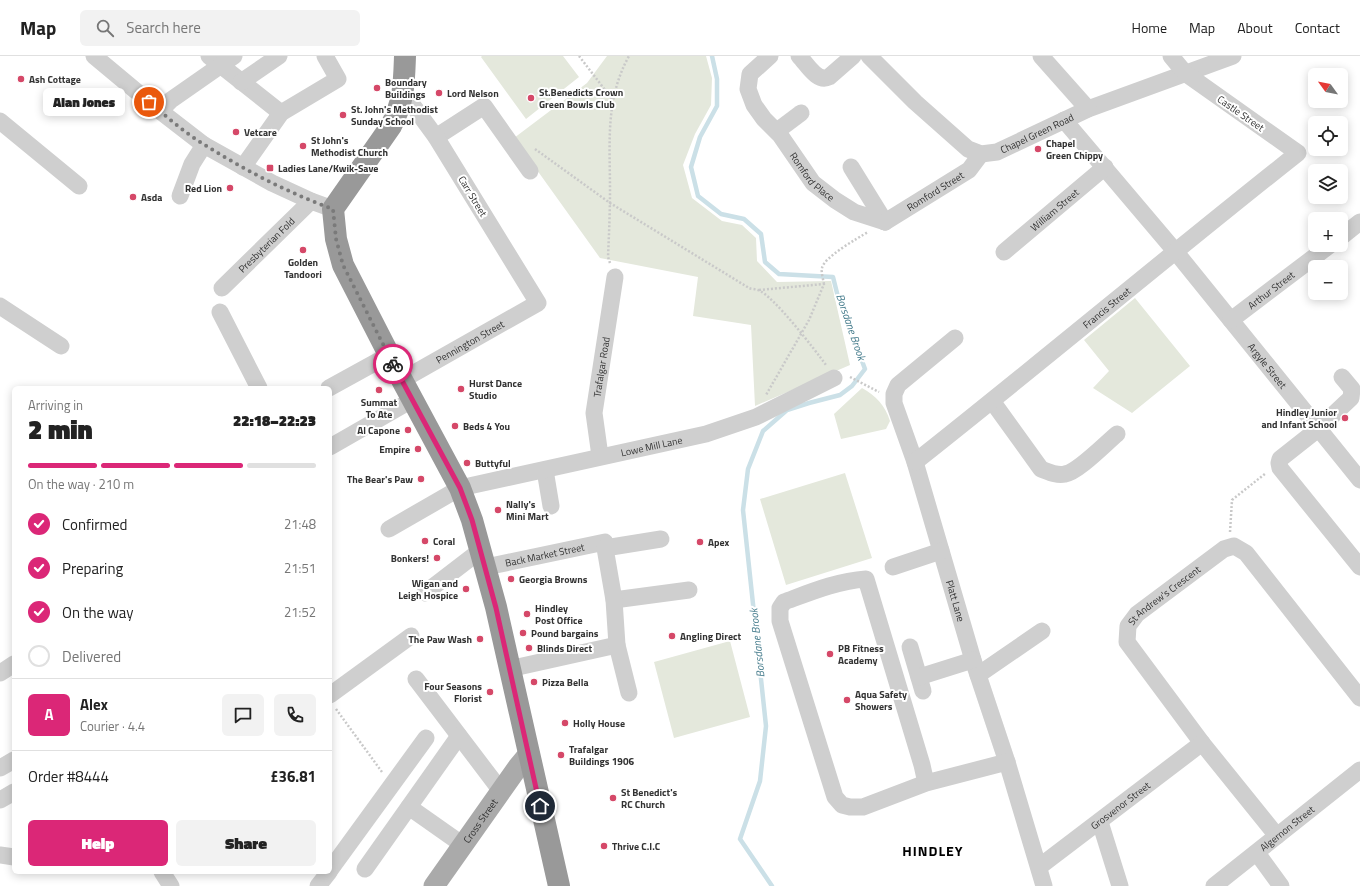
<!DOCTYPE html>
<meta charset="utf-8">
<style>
:root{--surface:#fff;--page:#f2f2f2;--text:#222;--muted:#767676;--line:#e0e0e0;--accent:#db2777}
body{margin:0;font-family:"Titillium Web",sans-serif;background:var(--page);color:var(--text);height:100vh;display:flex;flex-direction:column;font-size:15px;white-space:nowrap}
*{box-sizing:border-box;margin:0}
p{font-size:13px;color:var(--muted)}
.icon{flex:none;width:22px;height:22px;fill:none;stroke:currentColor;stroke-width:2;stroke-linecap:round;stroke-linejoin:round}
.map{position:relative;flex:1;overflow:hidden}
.details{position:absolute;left:12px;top:330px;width:320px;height:488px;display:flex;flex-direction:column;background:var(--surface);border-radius:6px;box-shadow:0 2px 10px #0003}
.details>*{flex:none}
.needle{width:26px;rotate:303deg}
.tools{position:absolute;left:1308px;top:12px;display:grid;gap:8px}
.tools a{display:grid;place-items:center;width:40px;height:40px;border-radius:6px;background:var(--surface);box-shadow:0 2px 10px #0003;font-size:20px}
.pin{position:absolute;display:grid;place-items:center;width:34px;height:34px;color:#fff;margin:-17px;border:2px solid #fff;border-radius:50%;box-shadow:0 1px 4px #0007}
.courier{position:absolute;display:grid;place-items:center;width:40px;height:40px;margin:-20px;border:3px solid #db2777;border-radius:50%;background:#fff;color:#222;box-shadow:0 1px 5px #0007}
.bubble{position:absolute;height:28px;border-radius:6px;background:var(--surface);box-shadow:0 2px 10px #0003;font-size:13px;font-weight:800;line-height:28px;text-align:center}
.head em{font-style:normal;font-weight:800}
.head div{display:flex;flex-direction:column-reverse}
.head{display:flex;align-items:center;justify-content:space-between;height:68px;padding:0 16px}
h1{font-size:26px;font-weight:800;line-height:30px}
.bar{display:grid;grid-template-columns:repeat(4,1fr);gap:6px 4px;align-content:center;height:48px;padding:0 16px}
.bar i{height:5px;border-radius:3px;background:var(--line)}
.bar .selected{background:var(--accent)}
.bar p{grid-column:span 4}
.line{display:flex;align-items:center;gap:10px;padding:0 16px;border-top:1px solid var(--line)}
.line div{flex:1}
.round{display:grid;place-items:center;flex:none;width:42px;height:42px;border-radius:6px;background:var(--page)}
ol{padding:0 16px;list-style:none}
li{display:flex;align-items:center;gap:12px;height:44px}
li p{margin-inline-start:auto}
li .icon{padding:4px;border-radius:50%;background:var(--accent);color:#fff;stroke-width:4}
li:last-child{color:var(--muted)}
li i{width:22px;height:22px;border:2px solid var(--line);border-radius:50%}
.primary-button{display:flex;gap:8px;margin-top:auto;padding:8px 16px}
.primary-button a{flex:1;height:46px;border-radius:6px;background:var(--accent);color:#fff;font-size:16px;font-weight:800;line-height:46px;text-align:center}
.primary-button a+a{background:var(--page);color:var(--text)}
header{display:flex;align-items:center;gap:24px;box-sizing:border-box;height:56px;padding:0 20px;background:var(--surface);border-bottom:1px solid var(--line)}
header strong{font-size:19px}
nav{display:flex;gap:22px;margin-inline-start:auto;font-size:14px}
.search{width:280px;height:36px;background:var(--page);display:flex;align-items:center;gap:10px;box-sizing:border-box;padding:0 14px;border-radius:6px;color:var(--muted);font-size:15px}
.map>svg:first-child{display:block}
.green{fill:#e4e8dc}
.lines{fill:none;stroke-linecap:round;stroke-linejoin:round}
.stream{stroke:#cbe0e7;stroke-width:4.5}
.path{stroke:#c9c9c9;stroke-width:2.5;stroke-dasharray:2 2;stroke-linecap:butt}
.minor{stroke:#cfcfcf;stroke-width:17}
.major{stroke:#aaa;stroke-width:21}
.highway{stroke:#999;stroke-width:22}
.done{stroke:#7a7a7a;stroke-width:4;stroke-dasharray:0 7.2}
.route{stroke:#db2777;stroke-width:5}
.poi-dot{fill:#d54868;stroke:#fff;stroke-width:1.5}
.labels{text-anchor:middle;stroke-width:4;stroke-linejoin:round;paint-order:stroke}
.poi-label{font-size:10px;font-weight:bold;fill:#323232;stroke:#fff;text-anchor:start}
.street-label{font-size:10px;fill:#323232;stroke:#fff}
.water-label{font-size:11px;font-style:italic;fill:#477d8d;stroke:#fff}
.district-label{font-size:14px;font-weight:bold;letter-spacing:1px;fill:#000;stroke:#fff}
</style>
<header>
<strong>Map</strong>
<div class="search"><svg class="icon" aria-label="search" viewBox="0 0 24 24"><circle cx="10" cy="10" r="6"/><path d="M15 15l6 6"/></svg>Search here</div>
<nav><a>Home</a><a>Map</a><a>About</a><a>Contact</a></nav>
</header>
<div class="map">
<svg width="1360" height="830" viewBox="0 0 1360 830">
<rect width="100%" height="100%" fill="#fff"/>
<path class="green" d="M482 0H563L579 21 526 63 481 1Z
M607 0H706L712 22 711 49 695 78 683 109 692 142 722 165 742 169 756 182 757 205 777 226 831 225 850 309 755 350 751 269 693 260 698 221 600 202 514 82 587 27Z
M1135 242 1190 310 1132 357 1093 332 1109 315 1084 284Z
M862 332C876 340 885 349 890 365L886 373 841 383 834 358Z
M845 417 872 502 786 529 760 443Z
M730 585 750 661 674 682 654 606Z"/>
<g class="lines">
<path class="stream" d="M712 0 717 23V50L700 81 691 111 698 140 721 158 744 163 761 178 765 206 779 218 833 221 838 241 865 313 852 330 840 339 809 347 787 354 763 375 748 413 743 454 766 670 760 725 740 783 772 830"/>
<path class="path" d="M579 0 612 43
M535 93 610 147 749 232C751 233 755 233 758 234 773 239 815 294 826 309
M610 207 608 201C609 178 610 156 610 134 610 87 605 43 629 0
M824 228C823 223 821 216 822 212 824 201 858 182 868 176
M759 234 824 228 809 264 766 339
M850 321 879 336
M1230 476 1232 444 1266 417
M336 653 382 716"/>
<g class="minor">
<path d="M94 0 160 55 204 89 272 127 311 145 333 153"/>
<path d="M209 0 281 57"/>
<path id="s1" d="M770 0 750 18 748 33 754 49 764 63 780 79 813 127 835 144 854 156 885 166"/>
<path d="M799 0C807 8 817 27 829 21L853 0"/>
<path id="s2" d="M869 0 915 46 968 93 981 98 997 96 1088 53 1233 0"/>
<path d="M1041 0 1088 53"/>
<path d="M241 26 279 0"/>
<path d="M160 55 171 44 234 0"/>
<path id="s3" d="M1064 64 1175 195 1360 424"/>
<path d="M0 65 79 130"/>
<path d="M777 75 801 57"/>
<path d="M436 81 484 50 530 115"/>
<path d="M243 111 281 57 338 23 325 0"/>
<path d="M851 111 885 166"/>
<path d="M180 140 192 108 204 89"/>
<path id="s4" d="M885 166 969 114 981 98"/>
<path d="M1341 181 1360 166"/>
<path id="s5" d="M1004 196 1105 111"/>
<path id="s6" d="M222 232 311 145"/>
<path d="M0 250 61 290"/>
<path d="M220 256 259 332"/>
<path id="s7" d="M1231 264 1330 189"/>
<path id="s8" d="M955 282 898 329 894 338V347L915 406 973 604 1007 706 1044 830"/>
<path d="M1342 321 1352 333 1351 342 1318 373 1280 403 1279 407 1280 412 1360 511"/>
<path id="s9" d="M402 324 538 247 436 81 403 36"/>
<path d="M329 332 389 299"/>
<path d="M992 345 1041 413C1049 416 1057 420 1065 418 1078 416 1106 387 1117 378"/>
<path d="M330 391 412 344"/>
<path id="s10" d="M600 400 594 357 615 221"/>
<path id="s11" d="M915 406C1043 305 1169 199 1298 97L1185 17 1171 0"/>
<path d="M545 414 551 450"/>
<path id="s12" d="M389 473 460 432 706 378 756 361 834 322"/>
<path id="s13" d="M486 511 605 486V492"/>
<path d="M893 511 941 495"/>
<path d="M425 537 481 494"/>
<path d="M614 544 689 534"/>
<path d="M910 591 923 635"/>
<path d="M509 613 617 589"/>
<path d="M0 617 14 608"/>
<path d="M978 619 1042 575"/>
<path d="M919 621 973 604"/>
<path d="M416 623 501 735"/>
<path d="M629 637 617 589 614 544 605 492 661 483"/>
<path d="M330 639 411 580"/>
<path d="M0 712 14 704"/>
<path d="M926 727 863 751H850L842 749 835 741 780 565V552L784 546C811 536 837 525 866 523L922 709 926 727 1007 706"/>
<path d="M0 744 14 736"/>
<path d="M409 751 463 789"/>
<path d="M1100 766 1120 830"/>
<path id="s14" d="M1277 780 1202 687 1127 586 1128 570 1137 558 1224 493 1234 490 1246 497 1360 642"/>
<path d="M1257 797 1281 830"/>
<path d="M0 799 14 801"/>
<path id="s15" d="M1039 811 1202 687"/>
<path d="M365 813 459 680"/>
<path d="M330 814 426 682"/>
<path d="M162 816 171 830"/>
<path d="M318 830 329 816"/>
<path id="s16" d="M1214 830 1360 714"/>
</g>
<path class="major" id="s17" d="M434 830 518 711 528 699"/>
<path class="highway" d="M405 0C404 28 404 45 391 70L333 153 336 183 343 209 402 324 460 432 472 464 496 551 559 830"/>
</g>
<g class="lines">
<path class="done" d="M149 46C167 61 185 77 205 89 245 114 288 137 333 153L336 183 343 209 393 308"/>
<path class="route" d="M393 308 460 432 472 464 496 552 540 750"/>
</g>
<g class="poi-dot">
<circle cx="21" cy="23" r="4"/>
<circle cx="377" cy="32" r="4"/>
<circle cx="439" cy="37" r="4"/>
<circle cx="531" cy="42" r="4"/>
<circle cx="343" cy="59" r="4"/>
<circle cx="236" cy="76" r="4"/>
<circle cx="303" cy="90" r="4"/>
<circle cx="1038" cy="93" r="4"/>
<rect x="266" y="108" width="8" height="8" rx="2"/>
<circle cx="230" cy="132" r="4"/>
<circle cx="133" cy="141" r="4"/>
<circle cx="303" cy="194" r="4"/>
<circle cx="461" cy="333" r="4"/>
<circle cx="379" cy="334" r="4"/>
<circle cx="1345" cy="362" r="4"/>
<circle cx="455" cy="370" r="4"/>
<circle cx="408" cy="374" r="4"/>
<circle cx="418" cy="393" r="4"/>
<circle cx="467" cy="407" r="4"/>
<circle cx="421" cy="423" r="4"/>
<circle cx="498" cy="454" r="4"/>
<circle cx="425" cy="485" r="4"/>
<circle cx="700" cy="486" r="4"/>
<circle cx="437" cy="502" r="4"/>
<circle cx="511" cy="523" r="4"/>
<circle cx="466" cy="533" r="4"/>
<circle cx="527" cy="558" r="4"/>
<circle cx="523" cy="577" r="4"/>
<circle cx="672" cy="580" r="4"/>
<circle cx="480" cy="583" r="4"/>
<circle cx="529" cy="592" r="4"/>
<circle cx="830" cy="598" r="4"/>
<circle cx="534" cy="626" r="4"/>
<circle cx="490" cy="636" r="4"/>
<circle cx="847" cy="644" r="4"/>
<circle cx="565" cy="667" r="4"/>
<circle cx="561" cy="699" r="4"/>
<circle cx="613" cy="742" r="4"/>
<circle cx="604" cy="790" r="4"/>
</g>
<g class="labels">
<g class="poi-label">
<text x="29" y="27">Ash Cottage</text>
<text x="385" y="30">Boundary<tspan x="385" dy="12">Buildings</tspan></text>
<text x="539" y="40">St.Benedicts Crown<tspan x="539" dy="12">Green Bowls Club</tspan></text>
<text x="447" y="41">Lord Nelson</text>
<text x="351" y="57">St. John's Methodist<tspan x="351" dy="12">Sunday School</tspan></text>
<text x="244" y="80">Vetcare</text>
<text x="311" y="88">St John's<tspan x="311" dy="12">Methodist Church</tspan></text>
<text x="1046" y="91">Chapel<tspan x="1046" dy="12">Green Chippy</tspan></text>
<text x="278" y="116">Ladies Lane/Kwik-Save</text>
<text x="222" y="136" text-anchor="end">Red Lion</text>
<text x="141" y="145">Asda</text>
<text x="303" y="210" text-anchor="middle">Golden<tspan x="303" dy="12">Tandoori</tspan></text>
<text x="469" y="331">Hurst Dance<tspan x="469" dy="12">Studio</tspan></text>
<text x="379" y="350" text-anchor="middle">Summat<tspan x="379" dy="12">To Ate</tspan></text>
<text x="1337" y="360" text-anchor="end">Hindley Junior<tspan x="1337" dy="12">and Infant School</tspan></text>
<text x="463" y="374">Beds 4 You</text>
<text x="400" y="378" text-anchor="end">Al Capone</text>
<text x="410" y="397" text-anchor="end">Empire</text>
<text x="475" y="411">Buttyful</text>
<text x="413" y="427" text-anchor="end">The Bear's Paw</text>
<text x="506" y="452">Nally's<tspan x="506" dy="12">Mini Mart</tspan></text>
<text x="433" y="489">Coral</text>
<text x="708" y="490">Apex</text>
<text x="429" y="506" text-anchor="end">Bonkers!</text>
<text x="519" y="527">Georgia Browns</text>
<text x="458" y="531" text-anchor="end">Wigan and<tspan x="458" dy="12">Leigh Hospice</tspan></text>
<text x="535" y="556">Hindley<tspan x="535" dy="12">Post Office</tspan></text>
<text x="531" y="581">Pound bargains</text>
<text x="680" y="584">Angling Direct</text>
<text x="472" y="587" text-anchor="end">The Paw Wash</text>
<text x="537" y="596">Blinds Direct</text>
<text x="838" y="596">PB Fitness<tspan x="838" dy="12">Academy</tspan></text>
<text x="542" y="630">Pizza Bella</text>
<text x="482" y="634" text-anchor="end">Four Seasons<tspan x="482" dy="12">Florist</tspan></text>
<text x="855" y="642">Aqua Safety<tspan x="855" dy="12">Showers</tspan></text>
<text x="573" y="671">Holly House</text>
<text x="569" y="697">Trafalgar<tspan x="569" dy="12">Buildings 1906</tspan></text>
<text x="621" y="740">St Benedict's<tspan x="621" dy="12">RC Church</tspan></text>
<text x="612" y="794">Thrive C.I.C</text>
</g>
<g class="street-label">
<text transform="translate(1241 57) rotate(35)" y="4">Castle Street</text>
<text dy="4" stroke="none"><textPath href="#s2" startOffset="210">Chapel Green Road</textPath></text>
<text dy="4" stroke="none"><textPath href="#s1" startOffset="152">Romford Place</textPath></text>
<text dy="4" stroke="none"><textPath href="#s4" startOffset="59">Romford Street</textPath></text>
<text transform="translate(473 140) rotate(59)" y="4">Carr Street</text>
<text dy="4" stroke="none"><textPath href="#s5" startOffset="66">William Street</textPath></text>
<text dy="4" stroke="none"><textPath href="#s6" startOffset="62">Presbyterian Fold</textPath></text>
<text dy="4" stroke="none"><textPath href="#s7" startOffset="50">Arthur Street</textPath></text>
<text dy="4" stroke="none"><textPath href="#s11" startOffset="246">Francis Street</textPath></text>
<text dy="4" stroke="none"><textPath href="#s9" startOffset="78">Pennington Street</textPath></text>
<text dy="4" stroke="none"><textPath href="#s3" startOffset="319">Argyle Street</textPath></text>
<text dy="4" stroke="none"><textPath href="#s10" startOffset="90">Trafalgar Road</textPath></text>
<text dy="4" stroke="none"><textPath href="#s12" startOffset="278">Lowe Mill Lane</textPath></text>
<text dy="4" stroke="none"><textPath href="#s13" startOffset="60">Back Market Street</textPath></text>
<text dy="4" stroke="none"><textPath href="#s14" startOffset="309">St Andrew's Crescent</textPath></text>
<text dy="4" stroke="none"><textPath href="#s8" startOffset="300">Platt Lane</textPath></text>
<text dy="4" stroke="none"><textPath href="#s15" startOffset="102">Grosvenor Street</textPath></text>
<text dy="4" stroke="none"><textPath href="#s17" startOffset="80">Cross Street</textPath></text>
<text dy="4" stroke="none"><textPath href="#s16" startOffset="93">Algernon Street</textPath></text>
</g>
<g class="water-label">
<text transform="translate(851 271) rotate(71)" y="4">Borsdane Brook</text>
<text transform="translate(757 587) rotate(-96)" y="4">Borsdane Brook</text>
</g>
<g class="district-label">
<text x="933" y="800">HINDLEY</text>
</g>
</g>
</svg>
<div class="tools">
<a><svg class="needle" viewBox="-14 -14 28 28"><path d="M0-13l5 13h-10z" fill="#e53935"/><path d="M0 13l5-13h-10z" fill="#767676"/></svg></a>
<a><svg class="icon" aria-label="locate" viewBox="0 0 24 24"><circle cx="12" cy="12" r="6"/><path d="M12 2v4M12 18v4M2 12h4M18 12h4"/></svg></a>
<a><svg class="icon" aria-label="layers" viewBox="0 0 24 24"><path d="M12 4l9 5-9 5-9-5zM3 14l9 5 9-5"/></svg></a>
<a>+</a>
<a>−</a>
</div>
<div class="pin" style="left:149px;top:46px;background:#ea580c"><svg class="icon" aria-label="bag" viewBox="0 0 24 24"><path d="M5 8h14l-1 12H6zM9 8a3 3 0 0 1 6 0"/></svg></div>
<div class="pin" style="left:540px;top:750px;background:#1f2937"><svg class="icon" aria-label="home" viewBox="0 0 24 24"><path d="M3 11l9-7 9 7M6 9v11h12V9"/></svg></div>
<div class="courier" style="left:393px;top:308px"><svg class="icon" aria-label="bike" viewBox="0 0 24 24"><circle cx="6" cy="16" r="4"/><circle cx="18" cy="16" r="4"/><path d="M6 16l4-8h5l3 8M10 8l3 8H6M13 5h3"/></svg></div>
<div class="bubble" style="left:43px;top:32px;width:82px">Alan Jones</div>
<section class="details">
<div class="head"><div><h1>2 min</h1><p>Arriving in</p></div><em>22:18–22:23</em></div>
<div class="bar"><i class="selected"></i><i class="selected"></i><i class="selected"></i><i></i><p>On the way · 210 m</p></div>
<ol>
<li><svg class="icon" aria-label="check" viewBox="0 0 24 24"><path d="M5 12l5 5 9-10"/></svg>Confirmed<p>21:48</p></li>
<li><svg class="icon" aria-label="check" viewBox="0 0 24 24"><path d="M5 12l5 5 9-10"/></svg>Preparing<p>21:51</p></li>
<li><svg class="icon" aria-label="check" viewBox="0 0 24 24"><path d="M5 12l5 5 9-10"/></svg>On the way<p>21:52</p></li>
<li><i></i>Delivered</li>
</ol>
<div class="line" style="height:72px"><b class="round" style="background:var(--accent);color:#fff">A</b><div><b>Alex</b><p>Courier · 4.4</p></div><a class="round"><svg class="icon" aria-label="chat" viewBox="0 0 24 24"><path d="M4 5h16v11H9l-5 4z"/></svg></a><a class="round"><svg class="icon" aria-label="phone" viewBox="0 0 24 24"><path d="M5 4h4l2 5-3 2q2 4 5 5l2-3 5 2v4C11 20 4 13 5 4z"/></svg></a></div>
<div class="line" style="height:52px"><div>Order #8444</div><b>£36.81</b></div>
<div class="primary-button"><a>Help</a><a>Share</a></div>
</section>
</div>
